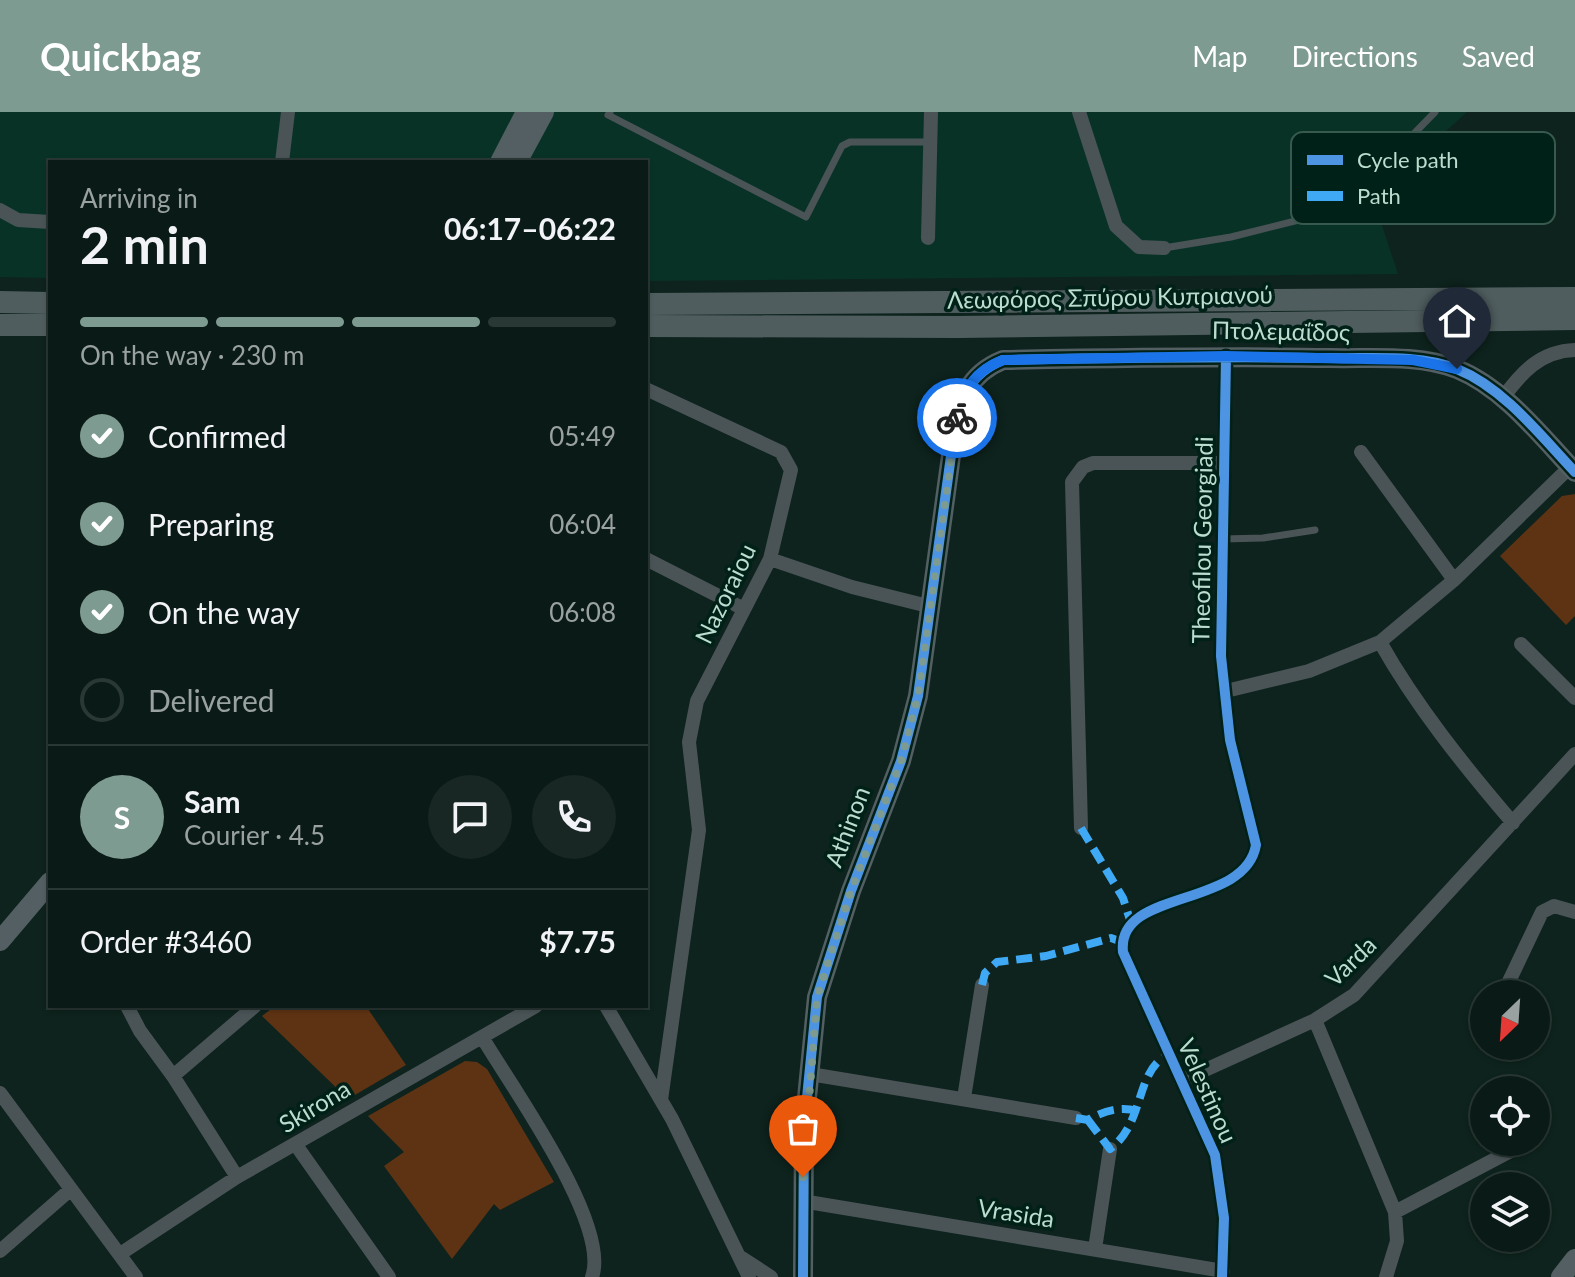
<!DOCTYPE html>
<meta charset="utf-8">
<style>
:root{--surface:#0a1a16;--page:#182723;--text:#f1f3f6;--muted:#99a1a1;--line:#2a3835;--accent:#7e9b91}
body{margin:0;font-family:Lato,sans-serif;background:var(--page);color:var(--text);height:100vh;display:flex;flex-direction:column;font-size:30px;white-space:nowrap}
*{box-sizing:border-box;margin:0}
p{font-size:26px;color:var(--muted)}
.icon{flex:none;width:44px;height:44px;fill:none;stroke:currentColor;stroke-width:2;stroke-linecap:round;stroke-linejoin:round}
.map{position:relative;flex:1;overflow:hidden}
.side{position:absolute;left:48px;top:48px;width:600px;height:848px;display:flex;flex-direction:column;background:var(--surface);border-radius:0px;box-shadow:0 2px 6px #0004,0 0 0 2px var(--line)}
.side>*{flex:none}
.needle{width:52px;rotate:205deg}
.controls{position:absolute;left:1470px;top:868px;display:grid;gap:16px}
.controls a{display:grid;place-items:center;width:80px;height:80px;border-radius:50%;background:var(--surface);box-shadow:0 2px 6px #0004,0 0 0 2px var(--line);font-size:40px}
.pin{position:absolute;display:grid;place-items:center;width:68px;height:68px;color:#fff;margin:-82px -34px;border-radius:50% 50% 50% 0;rotate:-45deg;box-shadow:0 0 8px #0007}
.pin .icon{rotate:45deg}
.courier{position:absolute;display:grid;place-items:center;width:80px;height:80px;margin:-40px;border:6px solid #1a73e8;border-radius:50%;background:#fff;color:#222;box-shadow:0 2px 10px #0007}
.overview em{font-style:normal;font-weight:700}
.overview div{display:flex;flex-direction:column-reverse}
.overview{display:flex;align-items:center;justify-content:space-between;height:136px;padding:0 32px}
h1{font-size:52px;font-weight:700;line-height:60px}
.bar{display:grid;grid-template-columns:repeat(4,1fr);gap:12px 8px;align-content:center;height:96px;padding:0 32px}
.bar i{height:10px;border-radius:6px;background:var(--line)}
.bar .active{background:var(--accent)}
.bar p{grid-column:span 4}
.line{display:flex;align-items:center;gap:20px;padding:0 32px;border-top:2px solid var(--line)}
.line div{flex:1}
.round{display:grid;place-items:center;flex:none;width:84px;height:84px;border-radius:42px;background:var(--page)}
ol{padding:0 32px;list-style:none}
li{display:flex;align-items:center;gap:24px;height:88px}
li p{margin-inline-start:auto}
li .icon{padding:8px;border-radius:50%;background:var(--accent);color:#fff;stroke-width:4}
li:last-child{color:var(--muted)}
li i{width:44px;height:44px;border:4px solid var(--line);border-radius:50%}
header{display:flex;align-items:center;gap:48px;box-sizing:border-box;height:112px;padding:0 40px;background:var(--accent);color:#fff}
header strong{font-size:38px}
nav{display:flex;gap:44px;margin-inline-start:auto;font-size:28px}
.map>svg:first-child{display:block}
.built{fill:#093227}
.green{fill:#5e3314}
.lines{fill:none;stroke-linecap:round;stroke-linejoin:round}
.lane{stroke:#4a5457;stroke-width:7}
.street{stroke:#4a5457;stroke-width:14}
.secondary{stroke:#535f63;stroke-width:20}
.primary{stroke:#4f5d5f;stroke-width:22}
.quiet{stroke:#3fa9f5;stroke-width:8;stroke-dasharray:16 8;stroke-linecap:butt}
.cycleway-casing{stroke:#002117;stroke-width:15}
.cycleway{stroke:#4d94e3;stroke-width:10}
.done{stroke:#7e9b91;stroke-width:8;stroke-dasharray:0 14.4}
.route{stroke:#1a73e8;stroke-width:10}
.labels{text-anchor:middle;stroke-width:7;stroke-linejoin:round;paint-order:stroke}
.street-label{font-size:24px;fill:#bbdccf;stroke:#002117}
.key{fill:#002117;stroke:#38594e;stroke-width:2}
.key-label{font-size:22px;fill:#bbdccf}
</style>
<header>
<strong>Quickbag</strong>
<nav><a>Map</a><a>Directions</a><a>Saved</a></nav>
</header>
<div class="map">
<svg width="1575" height="1165" viewBox="0 0 1575 1165">
<rect width="100%" height="100%" fill="#0e231d"/>
<path class="built" d="M0 0H1467L1373 86 1398 162 646 169V50H50V166L0 165Z"/>
<path class="green" d="M1575 382V504L1566 513 1500 444 1562 384Z
M275 894H366L406 953 348 987 262 904Z
M465 949 477 950 487 957 554 1070 500 1098 494 1092 452 1147 384 1054 404 1040 368 1004Z"/>
<g class="lines">
<path class="lane" d="M610 0 608 3 806 105 842 34 850 30H930
M1164 136 1231 125 1319 103 1361 76 1435 0
M1223 427 1263 426 1315 418"/>
<path class="street" d="M1079 0 1116 114 1139 135 1164 136
M282 50 288 0
M0 98 18 108 50 110
M928 126 931 0
M646 277 781 340 791 358 770 447 697 589 689 630 699 718 661 988
M1502 287C1521 261 1540 239 1575 238
M1361 340 1454 468
M646 447 744 497
M770 447 852 475 932 495
M1380 530C1416 594 1465 655 1513 711
M1521 532 1575 586
M1226 579 1309 559 1380 530 1454 468 1570 355
M1081 716 1072 370 1083 355 1093 351H1223
M1503 882 1542 800 1554 794 1575 800
M127 894 140 919 173 964 237 1065
M606 894 672 1007 749 1165
M1315 908 1395 1100 1397 1129 1386 1165
M1477 911 1484 906
M482 925C511 974 611 1112 592 1165
M810 962 1076 1006
M173 964 255 894
M1181 969 1315 908 1354 883 1575 642
M0 981 136 1165
M964 986 982 873
M296 1033 389 1165
M802 1089 1223 1159
M1395 1100 1520 1034
M1095 1137 1110 1037
M0 1139 70 1078
M120 1142 237 1065 536 894
M742 1146 771 1165
M1222 1165 1224 1106 1215 1043 1123 840C1116 776 1245 797 1256 733L1230 628 1221 544 1226 244"/>
<path class="secondary" d="M500 50 526 0
M517 50 544 0
M0 829 50 770
M803 1165 804 1016 817 885 851 779 901 649 918 584 954 322C960 288 968 262 1003 248 1112 246 1221 244 1330 246 1371 247 1418 242 1457 257 1504 276 1541 324 1575 360
M1561 1165 1575 1147"/>
<path class="primary" d="M0 190 50 191
M646 192 1575 186
M0 213H50
M646 214 958 215 1575 207"/>
<path class="quiet" d="M1081 716 1123 786 1131 811
M982 873 985 861 997 850 1046 844 1111 826 1122 830
M1076 1006 1088 1008C1103 999 1120 994 1137 999
M1088 1008 1110 1037C1146 1010 1134 959 1169 942"/>
<defs>
<path id="cycleway" d="M803 1165 804 1016 817 885 851 779 901 649 918 584 954 322C960 288 968 262 1003 248 1112 246 1221 244 1330 246 1371 247 1418 242 1457 257 1504 276 1541 324 1575 360
M1222 1165 1224 1106 1215 1043 1123 840C1116 776 1245 797 1256 733L1230 628 1221 544 1226 244"/>
</defs>
<use href="#cycleway" class="cycleway-casing"/>
<use href="#cycleway" class="cycleway"/>
</g>
<g class="lines">
<path class="done" d="M803 1065 817 885 851 779 901 649 918 584 957 306"/>
<path class="route" d="M957 306C964 277 974 259 1003 248L1226 244 1413 248 1457 257"/>
</g>
<g class="labels">
<g class="street-label">
<text transform="translate(1110 186) rotate(-1)" y="8">Λεωφόρος Σπύρου Κυπριανού</text>
<text transform="translate(1281 220) rotate(1)" y="8">Πτολεμαΐδος</text>
<text transform="translate(1203 428) rotate(-89)" y="8">Theofilou Georgiadi</text>
<text transform="translate(726 482) rotate(-64)" y="8">Nazoraiou</text>
<text transform="translate(848 715) rotate(-69)" y="8">Athinon</text>
<text transform="translate(1351 850) rotate(-44)" y="8">Varda</text>
<text transform="translate(1207 979) rotate(66)" y="8">Velestinou</text>
<text transform="translate(315 995) rotate(-31)" y="8">Skirona</text>
<text transform="translate(1016 1102) rotate(9)" y="8">Vrasida</text>
</g>
</g>
<rect x="1291" y="20" width="264" height="92" rx="12" class="key"/>
<rect x="1307" y="43" width="36" height="10" fill="#4d94e3"/>
<rect x="1307" y="79" width="36" height="10" fill="#3fa9f5"/>
<g class="key-label">
<text x="1357" y="56">Cycle path</text>
<text x="1357" y="92">Path</text>
</g>
</svg>
<div class="controls">
<a><svg class="needle" viewBox="-14 -14 28 28"><path d="M0-13l5 13h-10z" fill="#e53935"/><path d="M0 13l5-13h-10z" fill="#99a1a1"/></svg></a>
<a><svg class="icon" aria-label="locate" viewBox="0 0 24 24"><circle cx="12" cy="12" r="6"/><path d="M12 2v4M12 18v4M2 12h4M18 12h4"/></svg></a>
<a><svg class="icon" aria-label="layers" viewBox="0 0 24 24"><path d="M12 4l9 5-9 5-9-5zM3 14l9 5 9-5"/></svg></a>
</div>
<div class="pin" style="left:803px;top:1065px;background:#ea580c"><svg class="icon" aria-label="bag" viewBox="0 0 24 24"><path d="M5 8h14l-1 12H6zM9 8a3 3 0 0 1 6 0"/></svg></div>
<div class="pin" style="left:1457px;top:257px;background:#1f2937"><svg class="icon" aria-label="home" viewBox="0 0 24 24"><path d="M3 11l9-7 9 7M6 9v11h12V9"/></svg></div>
<div class="courier" style="left:957px;top:306px"><svg class="icon" aria-label="bike" viewBox="0 0 24 24"><circle cx="6" cy="16" r="4"/><circle cx="18" cy="16" r="4"/><path d="M6 16l4-8h5l3 8M10 8l3 8H6M13 5h3"/></svg></div>
<section class="side">
<div class="overview"><div><h1>2 min</h1><p>Arriving in</p></div><em>06:17–06:22</em></div>
<div class="bar"><i class="active"></i><i class="active"></i><i class="active"></i><i></i><p>On the way · 230 m</p></div>
<ol>
<li><svg class="icon" aria-label="check" viewBox="0 0 24 24"><path d="M5 12l5 5 9-10"/></svg>Confirmed<p>05:49</p></li>
<li><svg class="icon" aria-label="check" viewBox="0 0 24 24"><path d="M5 12l5 5 9-10"/></svg>Preparing<p>06:04</p></li>
<li><svg class="icon" aria-label="check" viewBox="0 0 24 24"><path d="M5 12l5 5 9-10"/></svg>On the way<p>06:08</p></li>
<li><i></i>Delivered</li>
</ol>
<div class="line" style="height:144px"><b class="round" style="background:var(--accent);color:#fff">S</b><div><b>Sam</b><p>Courier · 4.5</p></div><a class="round"><svg class="icon" aria-label="chat" viewBox="0 0 24 24"><path d="M4 5h16v11H9l-5 4z"/></svg></a><a class="round"><svg class="icon" aria-label="phone" viewBox="0 0 24 24"><path d="M5 4h4l2 5-3 2q2 4 5 5l2-3 5 2v4C11 20 4 13 5 4z"/></svg></a></div>
<div class="line" style="height:104px"><div>Order #3460</div><b>$7.75</b></div>
</section>
</div>
